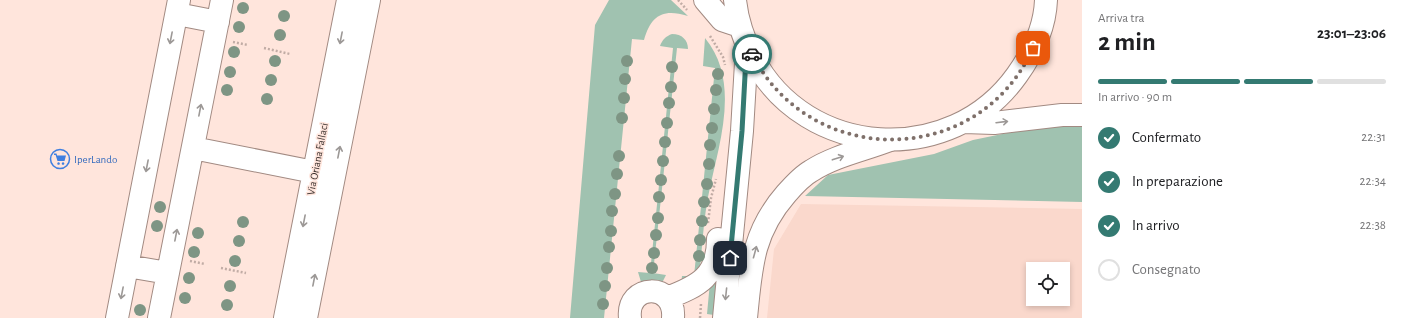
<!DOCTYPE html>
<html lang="it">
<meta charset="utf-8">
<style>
:root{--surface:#fff;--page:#f6f6f6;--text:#202124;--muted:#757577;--line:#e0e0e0;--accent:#347a72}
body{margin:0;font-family:"Alegreya Sans",sans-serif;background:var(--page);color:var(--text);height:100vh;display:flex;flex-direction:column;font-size:15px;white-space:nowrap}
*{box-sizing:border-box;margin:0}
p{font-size:13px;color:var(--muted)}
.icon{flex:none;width:22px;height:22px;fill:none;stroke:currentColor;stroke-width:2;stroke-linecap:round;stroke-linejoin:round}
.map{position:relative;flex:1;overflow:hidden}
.details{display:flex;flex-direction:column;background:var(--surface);width:320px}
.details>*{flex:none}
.controls{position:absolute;left:1026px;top:262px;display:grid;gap:8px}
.controls a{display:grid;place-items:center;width:44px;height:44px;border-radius:0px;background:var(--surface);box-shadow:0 2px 6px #0003;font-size:20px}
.pin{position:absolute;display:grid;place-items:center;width:34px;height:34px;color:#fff;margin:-17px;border-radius:8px;box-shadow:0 2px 6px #0006}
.courier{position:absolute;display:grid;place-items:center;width:40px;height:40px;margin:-20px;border:3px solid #347a72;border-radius:50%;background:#fff;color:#222;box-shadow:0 1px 5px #0007}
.overview em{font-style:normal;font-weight:700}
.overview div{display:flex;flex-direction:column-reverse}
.overview{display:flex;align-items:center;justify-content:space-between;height:68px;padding:0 16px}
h1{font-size:26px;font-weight:700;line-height:30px}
.bar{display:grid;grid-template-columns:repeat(4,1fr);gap:6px 4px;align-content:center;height:48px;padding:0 16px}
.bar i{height:5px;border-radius:3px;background:var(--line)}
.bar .current{background:var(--accent)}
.bar p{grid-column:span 4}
ol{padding:0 16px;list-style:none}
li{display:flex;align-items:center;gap:12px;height:44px}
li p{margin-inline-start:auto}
li .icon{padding:4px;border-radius:50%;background:var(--accent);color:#fff;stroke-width:4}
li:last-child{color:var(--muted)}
li i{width:22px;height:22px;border:2px solid var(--line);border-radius:50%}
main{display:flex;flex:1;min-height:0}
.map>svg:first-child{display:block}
.built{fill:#fad8cc;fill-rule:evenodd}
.green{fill:#a0c2b0}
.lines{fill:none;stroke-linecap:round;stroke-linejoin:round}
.minor-casing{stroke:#a28a82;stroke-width:24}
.major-casing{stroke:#a28a82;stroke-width:24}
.path{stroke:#c1aca5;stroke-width:2.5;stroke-dasharray:2 2;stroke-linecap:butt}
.minor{stroke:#fff;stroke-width:22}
.major{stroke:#fff;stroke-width:22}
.tree{fill:#7e9584}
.oneway{stroke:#9c9896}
.done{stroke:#7f706a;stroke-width:4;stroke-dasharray:0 7.2}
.route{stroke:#347a72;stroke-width:5}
.labels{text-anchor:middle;stroke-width:3;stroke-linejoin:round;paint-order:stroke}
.shop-label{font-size:11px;fill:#366cbe;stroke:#ffe5dc;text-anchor:start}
.street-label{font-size:11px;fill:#3a312d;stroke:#ffe5dc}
</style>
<main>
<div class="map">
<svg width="1082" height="318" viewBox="0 0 1082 318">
<rect width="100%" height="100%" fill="#ffe5dc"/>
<path class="built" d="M801 204 1082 209V318H767L774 249ZM1033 269H1063V299H1033Z"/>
<path class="green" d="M609 0H671L688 16C662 8 651 16 644 40L632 39 604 318H570L595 25Z
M672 34C682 34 688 40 688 49L677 48 653 273 666 275 662 283 641 282 638 272 650 273 673 48 660 46C662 40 666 36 672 34Z
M705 38C742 83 718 146 708 197 703 224 702 251 699 278L681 286 682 276H694L715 68 703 66Z
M1082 124V202L805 196 828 175 934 154 973 140 1022 130Z
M717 274 714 315 707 314 710 282Z"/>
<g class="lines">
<defs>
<path id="minor" d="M177 14 218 22
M193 148 314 172
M127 266 168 273
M667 298C699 286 718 276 718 239
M117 318 179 0
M159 318 222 0
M285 318 348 0
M306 318 369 0
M630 318C626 283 676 282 673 318
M724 318 742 131 747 46
M746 318C751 268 752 233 786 194 793 186 802 176 811 171 834 156 864 150 890 140"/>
<path id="major" d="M705 0 722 20 740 26
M735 0C737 20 744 40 753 58 806 159 951 168 1017 75 1032 54 1045 27 1046 0
M964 122 994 123 1062 115H1082"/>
</defs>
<use href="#minor" class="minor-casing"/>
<use href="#major" class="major-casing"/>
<path class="path" d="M678 0 687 10
M710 36 723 57 725 65
M233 42 248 45
M264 48 290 54
M708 223 711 198 716 179
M190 261 205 264
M221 268 246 273
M700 318 701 304"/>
<use href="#minor" class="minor"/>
<use href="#major" class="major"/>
</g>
<g class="tree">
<circle cx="243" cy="8" r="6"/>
<circle cx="284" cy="16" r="6"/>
<circle cx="239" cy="27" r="6"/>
<circle cx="280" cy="35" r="6"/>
<circle cx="234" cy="52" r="6"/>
<circle cx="275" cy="61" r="6"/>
<circle cx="627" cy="61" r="6"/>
<circle cx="672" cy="67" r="6"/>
<circle cx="230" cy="72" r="6"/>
<circle cx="718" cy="74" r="6"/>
<circle cx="625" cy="79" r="6"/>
<circle cx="271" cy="80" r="6"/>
<circle cx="671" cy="87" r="6"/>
<circle cx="227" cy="90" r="6"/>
<circle cx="716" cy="90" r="6"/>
<circle cx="624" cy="98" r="6"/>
<circle cx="267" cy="99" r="6"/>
<circle cx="669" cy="103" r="6"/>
<circle cx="714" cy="109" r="6"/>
<circle cx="622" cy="118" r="6"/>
<circle cx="667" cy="123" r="6"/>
<circle cx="712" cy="128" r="6"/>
<circle cx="665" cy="142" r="6"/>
<circle cx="710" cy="145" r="6"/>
<circle cx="619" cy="156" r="6"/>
<circle cx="663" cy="161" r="6"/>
<circle cx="709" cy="164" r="6"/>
<circle cx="617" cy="174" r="6"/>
<circle cx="661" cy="180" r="6"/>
<circle cx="707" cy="184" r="6"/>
<circle cx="615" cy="194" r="6"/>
<circle cx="659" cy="197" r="6"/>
<circle cx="704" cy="202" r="6"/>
<circle cx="160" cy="207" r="6"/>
<circle cx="612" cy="211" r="6"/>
<circle cx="658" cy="218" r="6"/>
<circle cx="702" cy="221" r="6"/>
<circle cx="243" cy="222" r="6"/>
<circle cx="157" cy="226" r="6"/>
<circle cx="611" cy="231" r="6"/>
<circle cx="198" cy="233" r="6"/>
<circle cx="656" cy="235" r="6"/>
<circle cx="700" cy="240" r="6"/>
<circle cx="239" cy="241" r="6"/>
<circle cx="609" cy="247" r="6"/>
<circle cx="194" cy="252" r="6"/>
<circle cx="654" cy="253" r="6"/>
<circle cx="699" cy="256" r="6"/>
<circle cx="235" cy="261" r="6"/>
<circle cx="607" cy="268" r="6"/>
<circle cx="652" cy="268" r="6"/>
<circle cx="189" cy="278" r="6"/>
<circle cx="230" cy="286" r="6"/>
<circle cx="605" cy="286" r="6"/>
<circle cx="185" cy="298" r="6"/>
<circle cx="603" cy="304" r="6"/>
<circle cx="227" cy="305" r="6"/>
<circle cx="140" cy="310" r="6"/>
</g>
<defs><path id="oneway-shaft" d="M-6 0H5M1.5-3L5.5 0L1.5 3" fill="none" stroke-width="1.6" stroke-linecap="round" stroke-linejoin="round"/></defs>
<g class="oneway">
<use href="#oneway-shaft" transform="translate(171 38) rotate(101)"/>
<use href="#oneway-shaft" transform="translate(341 38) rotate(101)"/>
<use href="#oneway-shaft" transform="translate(200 110) rotate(-79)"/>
<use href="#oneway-shaft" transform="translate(1002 122) rotate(-7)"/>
<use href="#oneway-shaft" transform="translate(339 152) rotate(-79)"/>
<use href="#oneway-shaft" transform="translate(838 158) rotate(-18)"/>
<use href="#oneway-shaft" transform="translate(147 166) rotate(101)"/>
<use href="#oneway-shaft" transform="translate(304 221) rotate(101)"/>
<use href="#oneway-shaft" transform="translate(176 235) rotate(-79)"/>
<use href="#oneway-shaft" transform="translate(755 252) rotate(-75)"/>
<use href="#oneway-shaft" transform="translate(314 280) rotate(-79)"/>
<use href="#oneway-shaft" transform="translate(122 293) rotate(101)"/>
<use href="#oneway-shaft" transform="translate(726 294) rotate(96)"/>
</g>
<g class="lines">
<path class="done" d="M752 54C811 170 979 168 1033 48"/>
<path class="route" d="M730 258 742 131 746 57 747 46 752 54"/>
</g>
<defs>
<symbol id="supermarket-ring" viewBox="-11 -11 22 22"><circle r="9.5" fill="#ffe5dc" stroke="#3f7fe0" stroke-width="1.5"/><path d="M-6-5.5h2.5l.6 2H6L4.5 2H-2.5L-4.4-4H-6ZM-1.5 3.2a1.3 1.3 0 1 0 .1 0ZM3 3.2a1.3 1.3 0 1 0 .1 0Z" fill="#3f7fe0"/></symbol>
</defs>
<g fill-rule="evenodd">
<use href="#supermarket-ring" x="49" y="148" width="22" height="22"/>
</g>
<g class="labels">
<g class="shop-label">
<text x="74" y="163">IperLando</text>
</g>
<g class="street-label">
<text transform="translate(317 159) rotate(-79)" y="4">Via Oriana Fallaci</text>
</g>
</g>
</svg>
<div class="controls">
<a><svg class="icon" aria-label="locate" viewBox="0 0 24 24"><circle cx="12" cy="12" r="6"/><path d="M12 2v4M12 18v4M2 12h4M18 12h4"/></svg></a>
</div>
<div class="pin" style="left:1033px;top:48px;background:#ea580c"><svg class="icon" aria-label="bag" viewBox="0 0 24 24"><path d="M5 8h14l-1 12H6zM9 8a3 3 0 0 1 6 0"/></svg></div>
<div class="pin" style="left:730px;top:258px;background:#1f2937"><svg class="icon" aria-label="home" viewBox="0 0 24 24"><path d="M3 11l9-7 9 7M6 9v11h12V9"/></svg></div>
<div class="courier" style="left:752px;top:54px"><svg class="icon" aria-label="car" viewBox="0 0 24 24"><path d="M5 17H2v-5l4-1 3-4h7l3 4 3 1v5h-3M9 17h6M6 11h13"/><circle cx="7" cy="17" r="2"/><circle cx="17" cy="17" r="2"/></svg></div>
</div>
<section class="details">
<div class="overview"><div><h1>2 min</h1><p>Arriva tra</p></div><em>23:01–23:06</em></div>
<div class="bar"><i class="current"></i><i class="current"></i><i class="current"></i><i></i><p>In arrivo · 90 m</p></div>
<ol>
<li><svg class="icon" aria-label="check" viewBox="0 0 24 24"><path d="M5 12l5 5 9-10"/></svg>Confermato<p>22:31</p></li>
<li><svg class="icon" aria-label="check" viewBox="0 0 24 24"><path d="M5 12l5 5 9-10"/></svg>In preparazione<p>22:34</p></li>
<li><svg class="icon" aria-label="check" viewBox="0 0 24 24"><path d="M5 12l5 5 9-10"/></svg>In arrivo<p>22:38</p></li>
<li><i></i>Consegnato</li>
</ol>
</section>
</main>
